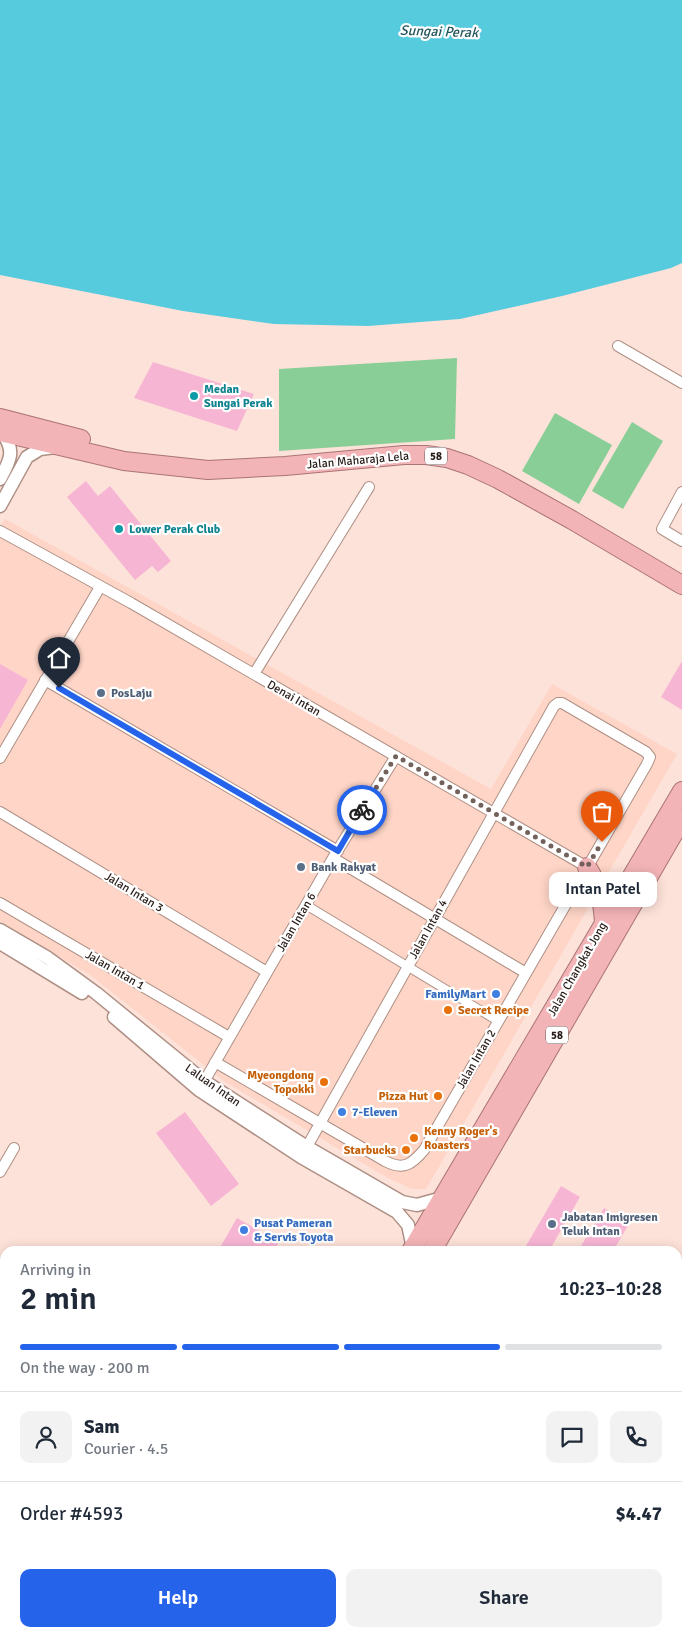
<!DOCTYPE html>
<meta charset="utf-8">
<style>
:root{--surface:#fff;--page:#f2f2f3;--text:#1f2937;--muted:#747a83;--line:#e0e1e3;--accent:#2563eb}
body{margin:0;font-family:Signika,sans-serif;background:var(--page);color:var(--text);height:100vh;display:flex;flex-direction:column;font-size:19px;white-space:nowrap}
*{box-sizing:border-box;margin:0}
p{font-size:16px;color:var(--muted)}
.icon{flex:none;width:28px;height:28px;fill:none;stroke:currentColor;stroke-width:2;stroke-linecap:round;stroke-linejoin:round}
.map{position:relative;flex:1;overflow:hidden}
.drawer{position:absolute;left:0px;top:1246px;width:682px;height:391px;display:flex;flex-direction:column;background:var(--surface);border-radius:15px 15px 0 0;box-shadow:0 2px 12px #0003}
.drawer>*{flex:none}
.pin{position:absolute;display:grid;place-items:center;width:42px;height:42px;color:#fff;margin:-51px -21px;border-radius:50% 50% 50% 0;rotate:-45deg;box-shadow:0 0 5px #0007}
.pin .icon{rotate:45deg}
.courier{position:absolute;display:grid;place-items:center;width:50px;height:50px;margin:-25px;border:4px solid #2563eb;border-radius:50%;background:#fff;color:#222;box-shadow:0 1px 6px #0007}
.bubble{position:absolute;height:35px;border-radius:10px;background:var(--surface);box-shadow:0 2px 12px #0003;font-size:16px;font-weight:600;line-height:35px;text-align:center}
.overview em{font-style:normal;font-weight:600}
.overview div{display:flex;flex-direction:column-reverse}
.overview{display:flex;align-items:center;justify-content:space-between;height:85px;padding:0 20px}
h1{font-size:32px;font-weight:600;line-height:38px}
.bar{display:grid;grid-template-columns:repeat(4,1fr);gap:8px 5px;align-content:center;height:60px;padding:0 20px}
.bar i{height:6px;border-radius:4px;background:var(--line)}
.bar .selected{background:var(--accent)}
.bar p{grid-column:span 4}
.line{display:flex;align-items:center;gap:12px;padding:0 20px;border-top:1px solid var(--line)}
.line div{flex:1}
.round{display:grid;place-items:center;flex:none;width:52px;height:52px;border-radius:10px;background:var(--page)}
.primary-button{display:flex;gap:10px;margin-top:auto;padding:10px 20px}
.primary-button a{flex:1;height:58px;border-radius:10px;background:var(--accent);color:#fff;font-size:20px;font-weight:600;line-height:58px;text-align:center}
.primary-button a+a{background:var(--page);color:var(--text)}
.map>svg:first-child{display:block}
.built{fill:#fed5c7}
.green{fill:#8ace97}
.water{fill:#57cbde}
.building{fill:#f7b5d4}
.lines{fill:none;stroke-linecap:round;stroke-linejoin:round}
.pedestrian-casing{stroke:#ae8f84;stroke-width:10}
.minor-casing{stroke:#ae8f84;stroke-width:12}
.tertiary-casing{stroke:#ae8f84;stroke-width:15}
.secondary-casing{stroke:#ae8f84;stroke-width:18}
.trunk-casing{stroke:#aa7374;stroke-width:20}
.pedestrian{stroke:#fff;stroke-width:8}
.minor{stroke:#fff;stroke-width:10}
.tertiary{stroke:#fff;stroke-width:12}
.secondary{stroke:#fff;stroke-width:15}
.trunk{stroke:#f3b4b7;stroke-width:18}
.done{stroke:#73625c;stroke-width:5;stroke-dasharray:0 9}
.route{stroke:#2563eb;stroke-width:6}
.culture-dot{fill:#0f9aa8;stroke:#fff;stroke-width:2}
.service-dot{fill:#5c6f8a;stroke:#fff;stroke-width:2}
.shop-dot{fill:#3f7fe0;stroke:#fff;stroke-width:2}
.food-dot{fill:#e8710a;stroke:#fff;stroke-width:2}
.labels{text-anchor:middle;stroke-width:4.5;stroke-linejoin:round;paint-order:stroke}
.shield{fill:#fff;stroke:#69615e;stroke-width:1}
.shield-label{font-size:11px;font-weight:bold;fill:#291d19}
.culture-label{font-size:12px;font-weight:bold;fill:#0d838f;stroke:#fff;text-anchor:start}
.street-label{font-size:12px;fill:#291d19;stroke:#fff}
.service-label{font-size:12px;font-weight:bold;fill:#4e5e75;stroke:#fff;text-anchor:start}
.shop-label{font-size:12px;font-weight:bold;fill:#366cbe;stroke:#fff;text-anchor:start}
.food-label{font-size:12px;font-weight:bold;fill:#c56008;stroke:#fff;text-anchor:end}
.water-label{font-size:14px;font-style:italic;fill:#24565e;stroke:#fff}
</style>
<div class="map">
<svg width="682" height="1637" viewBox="0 0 682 1637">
<rect width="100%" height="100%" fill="#fde2d9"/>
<path class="built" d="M5 519 491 789 552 684 677 754 426 1189H412L388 1178 225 1082 90 975 0 921V527Z
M355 1633V1632L491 1633 488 1637H355Z"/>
<path class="green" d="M457 358 455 439 279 451V369Z
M555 413 612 445 579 504 522 471Z
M632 422 663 441 623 509 592 491Z
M678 1316 682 1319V1567L678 1565Z"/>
<path class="water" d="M0 0H682V263L671 268 562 296 460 319 368 326 274 324 183 311 0 275Z"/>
<path class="building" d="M153 362 254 394 237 431 134 398Z
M86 481 98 496 110 486 171 561 158 572 152 566 135 580 67 497Z
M682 661V710L661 697Z
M0 664 28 680 0 729Z
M185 1112 239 1184 211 1206 156 1133Z
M561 1186 580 1197 549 1251H523Z
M604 1208 629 1224 613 1251H578Z
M237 1218 279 1242 274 1251H218Z"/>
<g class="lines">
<defs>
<path id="pedestrian" d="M306 905 498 1021"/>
<path id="minor" d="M618 346 682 383
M682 492 662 529 682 541
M0 531 131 603 587 867
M254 674 369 487
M45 680 338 851
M0 758 100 587
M0 812 267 972
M333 858 526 973
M0 903 229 1037
M215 1062 385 1161C404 1171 412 1164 424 1150L647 764 650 757 646 752 562 703H558L554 706C470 854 387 1003 304 1152
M201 1087 333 858 396 756
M0 1172 14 1148
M678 1276 682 1268"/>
<path id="tertiary" d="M0 479C10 461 16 450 2 433
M0 506 27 457 40 449 55 447
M0 930 48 958 96 993 204 1081 307 1147 402 1202 417 1205 442 1198
M0 943 82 993
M114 1017 199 1090 301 1157 397 1212 408 1225 413 1248
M677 1637 682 1627"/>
<path id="secondary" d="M0 1305 5 1308
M0 1328 5 1331
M546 1632 555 1637
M582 1632 590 1637"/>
<path id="trunk" d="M0 418 81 439
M0 432 124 461 208 470 285 466 404 455H426L447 458 468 465 498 479 572 520 682 585
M587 867C599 885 603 902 604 923
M411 1251 682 791
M432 1251 682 819
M184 1637 187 1632
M203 1637 206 1632"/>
</defs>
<use href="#pedestrian" class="pedestrian-casing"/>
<use href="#minor" class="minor-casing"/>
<use href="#tertiary" class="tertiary-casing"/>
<use href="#secondary" class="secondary-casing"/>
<use href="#trunk" class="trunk-casing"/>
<use href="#pedestrian" class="pedestrian"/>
<use href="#minor" class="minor"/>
<use href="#tertiary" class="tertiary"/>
<use href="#secondary" class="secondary"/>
<use href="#trunk" class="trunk"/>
</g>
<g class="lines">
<path class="done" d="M362 810 396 756 587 867 602 842"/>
<path class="route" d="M59 688 338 851 362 810"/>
</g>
<g class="culture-dot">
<circle cx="194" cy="396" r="5"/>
<circle cx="119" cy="529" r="5"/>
</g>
<g class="service-dot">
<circle cx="101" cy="693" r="5"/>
<circle cx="301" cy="867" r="5"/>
<circle cx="552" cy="1224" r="5"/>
</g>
<g class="shop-dot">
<circle cx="496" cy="994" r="5"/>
<circle cx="342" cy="1112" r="5"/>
<circle cx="244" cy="1230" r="5"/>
</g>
<g class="food-dot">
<circle cx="448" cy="1010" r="5"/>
<circle cx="324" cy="1082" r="5"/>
<circle cx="438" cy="1096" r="5"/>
<circle cx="414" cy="1138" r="5"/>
<circle cx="406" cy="1150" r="5"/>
</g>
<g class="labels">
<g class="shield">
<rect x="425" y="447.5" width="22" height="17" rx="4"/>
<rect x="546" y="1026.5" width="22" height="17" rx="4"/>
</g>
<g class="shield-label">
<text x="436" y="460">58</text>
<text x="557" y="1039">58</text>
</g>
<g class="culture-label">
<text x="204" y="393">Medan<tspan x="204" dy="14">Sungai Perak</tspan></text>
<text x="129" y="533">Lower Perak Club</text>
</g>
<g class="street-label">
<text transform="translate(358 460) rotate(-5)" y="4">Jalan Maharaja Lela</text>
<text transform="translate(294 698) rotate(30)" y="4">Denai Intan</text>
<text transform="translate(134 892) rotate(31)" y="4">Jalan Intan 3</text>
<text transform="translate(296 922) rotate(-60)" y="4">Jalan Intan 6</text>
<text transform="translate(428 929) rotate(-61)" y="4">Jalan Intan 4</text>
<text transform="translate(577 969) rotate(-60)" y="4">Jalan Changkat Jong</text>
<text transform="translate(115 970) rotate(30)" y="4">Jalan Intan 1</text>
<text transform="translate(476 1059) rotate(-60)" y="4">Jalan Intan 2</text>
<text transform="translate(213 1085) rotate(35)" y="4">Laluan Intan</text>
</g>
<g class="service-label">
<text x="111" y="697">PosLaju</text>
<text x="311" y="871">Bank Rakyat</text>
<text x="562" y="1221">Jabatan Imigresen<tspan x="562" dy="14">Teluk Intan</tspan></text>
</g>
<g class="shop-label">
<text x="486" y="998" text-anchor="end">FamilyMart</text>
<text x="352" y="1116">7-Eleven</text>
<text x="254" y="1227">Pusat Pameran<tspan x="254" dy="14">&amp; Servis Toyota</tspan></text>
</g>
<g class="food-label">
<text x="458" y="1014" text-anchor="start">Secret Recipe</text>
<text x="314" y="1079">Myeongdong<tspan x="314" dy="14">Topokki</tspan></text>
<text x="428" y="1100">Pizza Hut</text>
<text x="424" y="1135" text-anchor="start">Kenny Roger's<tspan x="424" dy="14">Roasters</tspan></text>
<text x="396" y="1154">Starbucks</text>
</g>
<g class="water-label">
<text transform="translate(439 31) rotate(2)" y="5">Sungai Perak</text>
</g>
</g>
</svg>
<div class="pin" style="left:602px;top:842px;background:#ea580c"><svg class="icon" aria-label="bag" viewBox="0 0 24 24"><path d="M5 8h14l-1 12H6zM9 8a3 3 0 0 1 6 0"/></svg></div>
<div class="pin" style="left:59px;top:688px;background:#1f2937"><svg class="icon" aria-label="home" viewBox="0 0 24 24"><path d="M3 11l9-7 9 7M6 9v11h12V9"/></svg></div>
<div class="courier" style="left:362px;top:810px"><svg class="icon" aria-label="bike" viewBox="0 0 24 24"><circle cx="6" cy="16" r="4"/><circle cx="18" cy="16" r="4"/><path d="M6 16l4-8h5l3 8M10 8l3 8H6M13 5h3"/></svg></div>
<div class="bubble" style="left:549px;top:872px;width:108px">Intan Patel</div>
<section class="drawer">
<div class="overview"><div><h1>2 min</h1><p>Arriving in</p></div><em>10:23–10:28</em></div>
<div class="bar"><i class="selected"></i><i class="selected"></i><i class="selected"></i><i></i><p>On the way · 200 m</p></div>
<div class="line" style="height:90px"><a class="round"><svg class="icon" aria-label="person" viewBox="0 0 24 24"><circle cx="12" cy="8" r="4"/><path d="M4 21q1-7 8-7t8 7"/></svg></a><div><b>Sam</b><p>Courier · 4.5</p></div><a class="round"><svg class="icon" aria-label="chat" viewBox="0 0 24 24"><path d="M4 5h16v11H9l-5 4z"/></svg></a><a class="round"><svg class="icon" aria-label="phone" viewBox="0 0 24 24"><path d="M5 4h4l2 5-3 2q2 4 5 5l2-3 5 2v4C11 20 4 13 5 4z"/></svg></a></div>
<div class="line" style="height:65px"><div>Order #4593</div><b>$4.47</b></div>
<div class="primary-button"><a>Help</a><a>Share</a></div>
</section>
</div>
